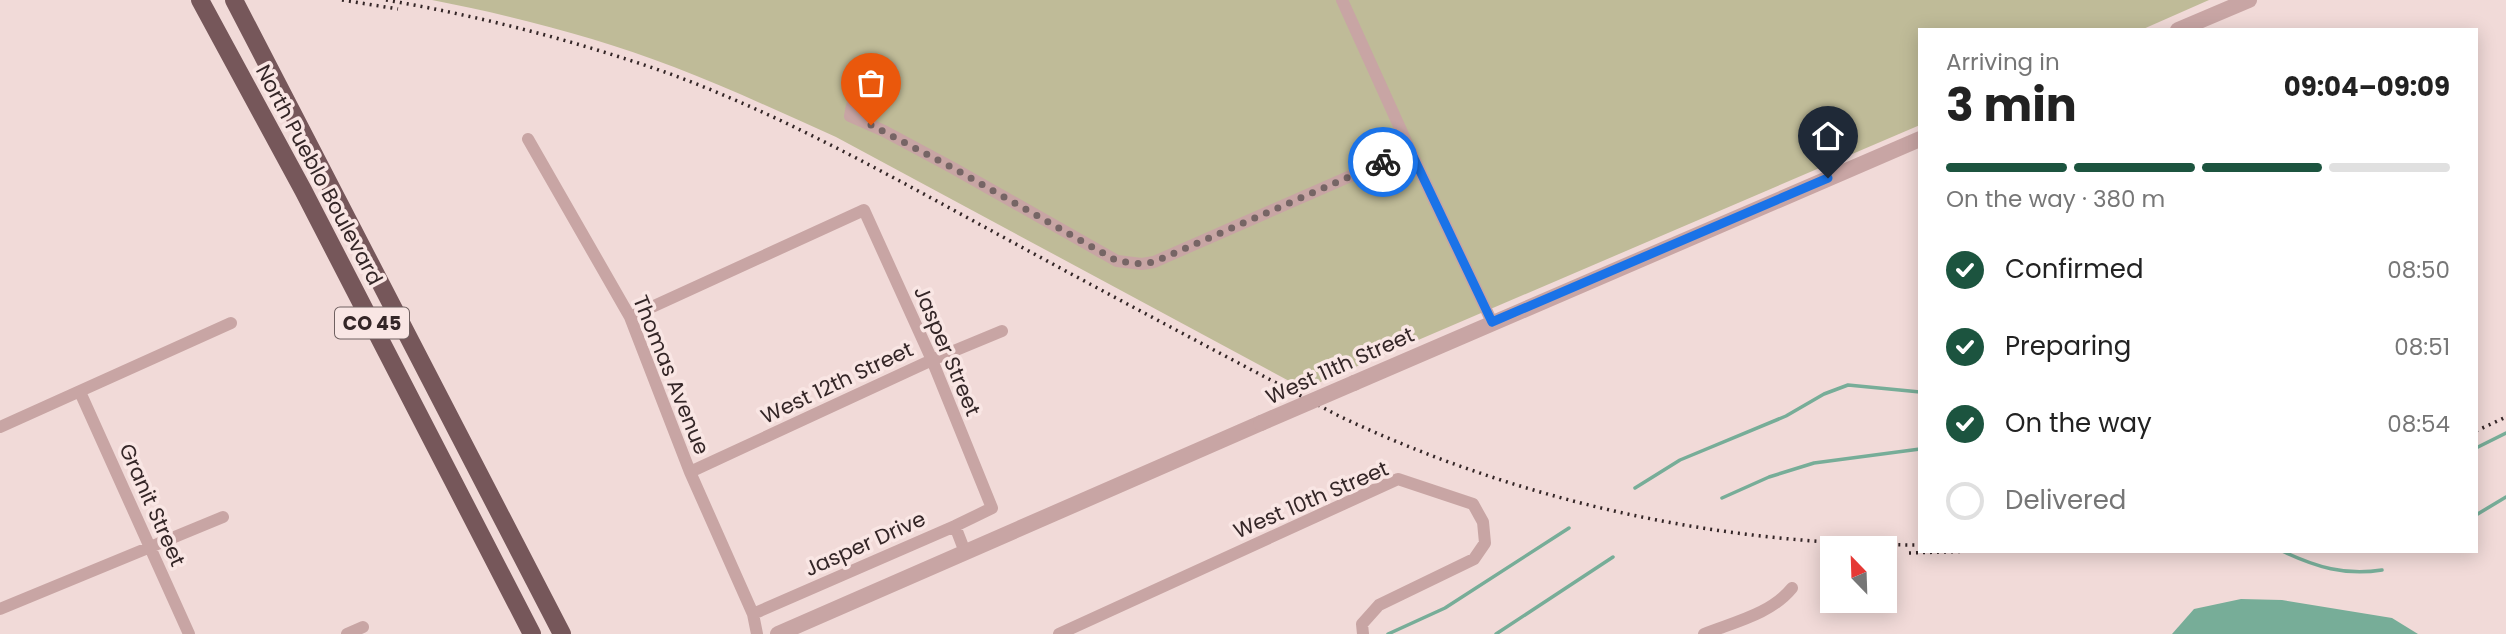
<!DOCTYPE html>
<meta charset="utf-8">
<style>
:root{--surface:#fff;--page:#f2f2f2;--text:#222;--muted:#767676;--line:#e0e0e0;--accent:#1c543f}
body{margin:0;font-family:Poppins,sans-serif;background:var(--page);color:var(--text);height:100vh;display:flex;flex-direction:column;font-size:26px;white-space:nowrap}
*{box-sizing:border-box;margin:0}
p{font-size:23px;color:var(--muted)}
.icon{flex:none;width:38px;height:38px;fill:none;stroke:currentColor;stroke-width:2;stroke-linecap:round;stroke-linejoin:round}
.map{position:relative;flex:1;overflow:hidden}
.sheet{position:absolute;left:1918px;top:28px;width:560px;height:525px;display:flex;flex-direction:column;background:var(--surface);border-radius:0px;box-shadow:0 4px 18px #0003}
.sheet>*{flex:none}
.needle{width:46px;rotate:337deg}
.buttons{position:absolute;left:1820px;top:536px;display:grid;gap:14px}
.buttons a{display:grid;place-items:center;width:77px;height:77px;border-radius:0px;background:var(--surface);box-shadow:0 4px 18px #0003;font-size:35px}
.pin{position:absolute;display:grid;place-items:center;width:60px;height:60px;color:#fff;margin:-72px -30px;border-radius:50% 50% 50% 0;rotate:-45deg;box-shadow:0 0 7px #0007}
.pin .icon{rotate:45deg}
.courier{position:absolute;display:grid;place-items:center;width:70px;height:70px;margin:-35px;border:5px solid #1a73e8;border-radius:50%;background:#fff;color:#222;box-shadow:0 2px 9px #0007}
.head em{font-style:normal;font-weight:700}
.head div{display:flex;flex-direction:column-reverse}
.head{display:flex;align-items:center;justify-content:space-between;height:119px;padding:0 28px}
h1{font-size:46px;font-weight:700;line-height:52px}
.bar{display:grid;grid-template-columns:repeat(4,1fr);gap:10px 7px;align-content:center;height:84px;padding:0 28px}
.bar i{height:9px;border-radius:5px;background:var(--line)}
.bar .on{background:var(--accent)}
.bar p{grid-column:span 4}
ol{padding:0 28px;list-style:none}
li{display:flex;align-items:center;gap:21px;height:77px}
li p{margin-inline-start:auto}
li .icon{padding:7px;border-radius:50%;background:var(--accent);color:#fff;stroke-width:4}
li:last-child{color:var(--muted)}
li i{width:38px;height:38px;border:4px solid var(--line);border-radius:50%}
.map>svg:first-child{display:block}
.green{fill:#bfbb98}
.water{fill:#77ad98}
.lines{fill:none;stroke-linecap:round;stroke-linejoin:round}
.stream{stroke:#77ad98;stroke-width:3.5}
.minor{stroke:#c8a5a4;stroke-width:12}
.tertiary{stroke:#c8a5a4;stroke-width:16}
.primary{stroke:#76575a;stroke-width:18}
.rail{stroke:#342627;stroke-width:3.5;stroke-dasharray:2 5;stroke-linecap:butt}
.tertiary-bridge{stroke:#c8a5a4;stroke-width:16}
.done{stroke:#766565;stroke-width:7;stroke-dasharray:0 12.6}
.route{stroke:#1a73e8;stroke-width:9}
.labels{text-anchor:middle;stroke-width:7;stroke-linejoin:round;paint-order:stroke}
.shield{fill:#f9e6e4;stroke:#6f6060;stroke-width:2}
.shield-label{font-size:19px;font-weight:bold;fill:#342627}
.street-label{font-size:21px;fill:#342627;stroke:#f9e6e4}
</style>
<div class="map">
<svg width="2506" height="634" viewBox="0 0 2506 634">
<rect width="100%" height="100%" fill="#f1dad8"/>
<path class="green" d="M432 0H2209L2141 30H1920V125L1304 389 836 137C782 113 729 88 674 67 596 37 514 16 432 0Z"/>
<path class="water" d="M2241 599 2282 600 2392 618 2418 634H2172L2194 609Z"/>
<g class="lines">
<path class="stream" d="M2476 448 2506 433
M1635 488 1680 460 1786 416 1824 394 1848 385 1920 392
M1722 498 1769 477 1814 463 1920 449
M2476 515 2506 497
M2282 551C2316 567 2345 576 2382 570
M1388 634 1445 608 1569 528
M1496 634 1613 557"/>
<path class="minor" d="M1342 0 1410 150 1492 322
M891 68C872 91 855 80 850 116L884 131 953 168 1117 261 1142 264 1154 262 1410 150
M528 139 630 317 690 472 753 614 757 634
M630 317 864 210 932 360 992 508 955 526 753 614
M80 392 189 634
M0 427 231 323
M690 472 932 360 1002 331
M955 526 965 552
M0 609 223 517
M347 634 363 627
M1059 634 1398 479 1473 504 1483 522 1485 543 1474 559 1379 605 1362 624 1363 634
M1704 634C1734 622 1771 614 1792 588"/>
<path class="tertiary" d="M2178 30 2249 0
M1354 383 1920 139
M778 634 1261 423"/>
<path class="primary" d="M200 0 303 190 532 634
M234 0 562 634"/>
<path class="rail" d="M342 0 398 9
M386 0C480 16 572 40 662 71 782 114 892 177 1003 237 1115 298 1227 357 1339 416 1521 502 1718 545 1920 545
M2476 431 2506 417
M1909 553 1977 551"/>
<path class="tertiary-bridge" d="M1261 423 1354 383"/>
</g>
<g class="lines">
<path class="done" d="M871 125 953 168 1117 261 1142 264 1154 262 1383 162"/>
<path class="route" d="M1383 162 1410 150 1492 322 1828 178"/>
</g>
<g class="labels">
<rect class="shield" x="335" y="307.5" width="74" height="31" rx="5"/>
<g class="shield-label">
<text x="372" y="330">CO 45</text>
</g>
<g class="street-label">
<text transform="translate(319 175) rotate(62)" y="7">North Pueblo Boulevard</text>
<text transform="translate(947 351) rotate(67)" y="7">Jasper Street</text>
<text transform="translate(1340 366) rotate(-24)" y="7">West 11th Street</text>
<text transform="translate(671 375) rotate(68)" y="7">Thomas Avenue</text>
<text transform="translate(837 383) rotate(-25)" y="7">West 12th Street</text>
<text transform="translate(1311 500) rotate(-23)" y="7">West 10th Street</text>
<text transform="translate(152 505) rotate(66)" y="7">Granit Street</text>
<text transform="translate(865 544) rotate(-24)" y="7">Jasper Drive</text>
</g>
</g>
</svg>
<div class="buttons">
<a><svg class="needle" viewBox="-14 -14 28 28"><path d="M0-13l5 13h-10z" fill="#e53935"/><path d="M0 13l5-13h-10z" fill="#767676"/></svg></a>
</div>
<div class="pin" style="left:871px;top:125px;background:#ea580c"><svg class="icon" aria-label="bag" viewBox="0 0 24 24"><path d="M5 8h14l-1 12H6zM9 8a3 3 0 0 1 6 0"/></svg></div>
<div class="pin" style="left:1828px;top:178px;background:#1f2937"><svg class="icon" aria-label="home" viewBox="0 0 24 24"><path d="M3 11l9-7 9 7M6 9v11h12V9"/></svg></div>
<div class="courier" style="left:1383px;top:162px"><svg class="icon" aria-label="bike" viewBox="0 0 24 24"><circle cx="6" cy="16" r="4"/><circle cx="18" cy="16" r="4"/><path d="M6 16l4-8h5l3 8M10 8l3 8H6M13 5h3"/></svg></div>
<section class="sheet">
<div class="head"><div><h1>3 min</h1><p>Arriving in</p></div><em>09:04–09:09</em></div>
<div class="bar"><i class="on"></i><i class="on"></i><i class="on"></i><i></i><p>On the way · 380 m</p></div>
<ol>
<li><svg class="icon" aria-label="check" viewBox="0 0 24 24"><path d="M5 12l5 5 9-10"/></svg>Confirmed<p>08:50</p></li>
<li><svg class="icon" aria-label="check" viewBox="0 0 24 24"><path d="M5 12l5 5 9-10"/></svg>Preparing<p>08:51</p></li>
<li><svg class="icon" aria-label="check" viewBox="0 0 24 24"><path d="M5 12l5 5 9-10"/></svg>On the way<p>08:54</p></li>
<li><i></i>Delivered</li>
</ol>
</section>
</div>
